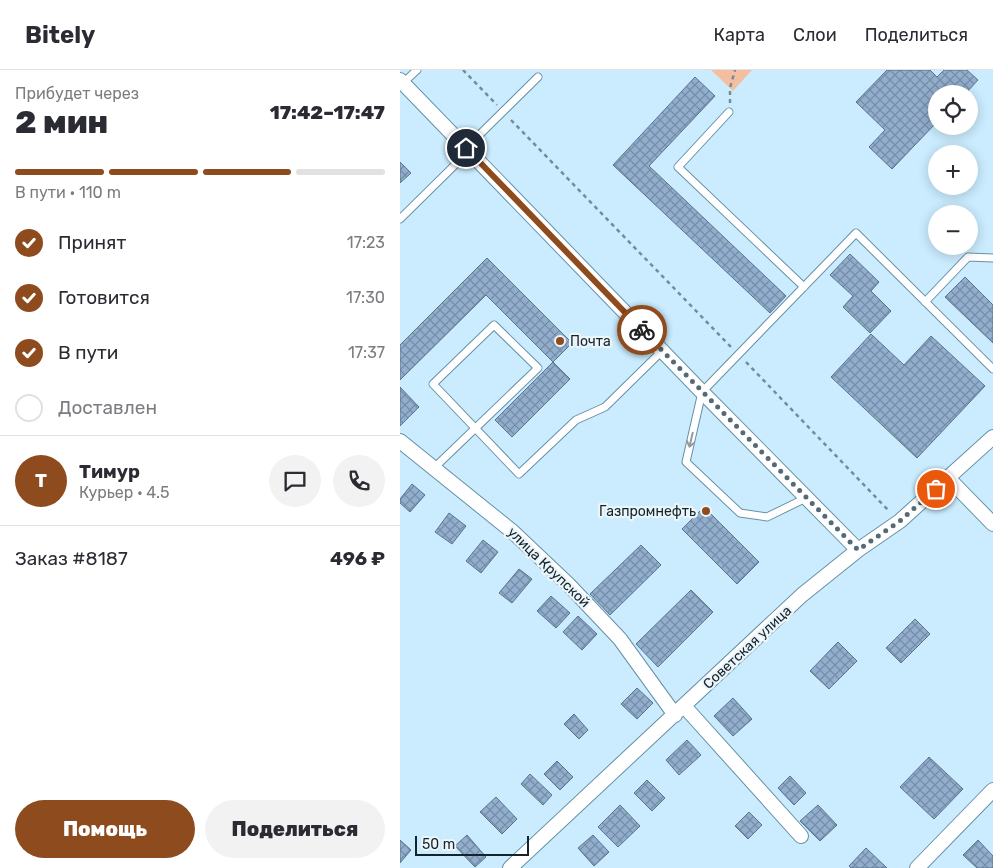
<!DOCTYPE html>
<html lang="ru">
<meta charset="utf-8">
<style>
:root{--surface:#fff;--page:#f2f2f3;--text:#2b2b33;--muted:#7c7c81;--line:#e1e1e2;--accent:#8e4b1d}
body{margin:0;font-family:Rubik,sans-serif;background:var(--page);color:var(--text);height:100vh;display:flex;flex-direction:column;font-size:19px;white-space:nowrap}
*{box-sizing:border-box;margin:0}
p{font-size:16px;color:var(--muted)}
.icon{flex:none;width:28px;height:28px;fill:none;stroke:currentColor;stroke-width:2;stroke-linecap:round;stroke-linejoin:round}
.map{position:relative;flex:1;overflow:hidden}
.drawer{display:flex;flex-direction:column;background:var(--surface);width:400px}
.drawer>*{flex:none}
.buttons{position:absolute;left:528px;top:15px;display:grid;gap:10px}
.buttons a{display:grid;place-items:center;width:50px;height:50px;border-radius:50%;background:var(--surface);box-shadow:0 2px 12px #0003;font-size:25px}
.scale{position:absolute;left:15px;bottom:12px;width:114px;box-sizing:border-box;padding-left:5px;border:2px solid #14242d;border-top:0;font-size:14px;line-height:18px;white-space:nowrap;color:#14242d;-webkit-text-stroke:4px #ecf5f9;paint-order:stroke}
.pin{position:absolute;display:grid;place-items:center;width:42px;height:42px;color:#fff;margin:-21px;border:2px solid #fff;border-radius:50%;box-shadow:0 1px 5px #0007}
.courier{position:absolute;display:grid;place-items:center;width:50px;height:50px;margin:-25px;border:4px solid #8e4b1d;border-radius:50%;background:#fff;color:#222;box-shadow:0 1px 6px #0007}
.overview em{font-style:normal;font-weight:800}
.overview div{display:flex;flex-direction:column-reverse}
.overview{display:flex;align-items:center;justify-content:space-between;height:85px;padding:0 15px}
h1{font-size:32px;font-weight:800;line-height:38px}
.bar{display:grid;grid-template-columns:repeat(4,1fr);gap:8px 5px;align-content:center;height:60px;padding:0 15px}
.bar i{height:6px;border-radius:4px;background:var(--line)}
.bar .selected{background:var(--accent)}
.bar p{grid-column:span 4}
.line{display:flex;align-items:center;gap:12px;padding:0 15px;border-top:1px solid var(--line)}
.line div{flex:1}
.round{display:grid;place-items:center;flex:none;width:52px;height:52px;border-radius:26px;background:var(--page)}
ol{padding:0 15px;list-style:none}
li{display:flex;align-items:center;gap:15px;height:55px}
li p{margin-inline-start:auto}
li .icon{padding:5px;border-radius:50%;background:var(--accent);color:#fff;stroke-width:4}
li:last-child{color:var(--muted)}
li i{width:28px;height:28px;border:2px solid var(--line);border-radius:50%}
.button{display:flex;gap:10px;margin-top:auto;padding:10px 15px}
.button a{flex:1;height:58px;border-radius:30px;background:var(--accent);color:#fff;font-size:20px;font-weight:800;line-height:58px;text-align:center}
.button a+a{background:var(--page);color:var(--text)}
header{display:flex;align-items:center;gap:30px;box-sizing:border-box;height:70px;padding:0 25px;background:var(--surface);border-bottom:1px solid var(--line)}
header strong{font-size:24px}
nav{display:flex;gap:28px;margin-inline-start:auto;font-size:18px}
main{display:flex;flex:1;min-height:0}
.map>svg:first-child{display:block}
.green{fill:#f4bfa0}
.building{fill:url(#building-cross-hatch);stroke:#597390}
.lines{fill:none;stroke-linecap:round;stroke-linejoin:round}
.lane-casing{stroke:#6790a5;stroke-width:9}
.street-casing{stroke:#6790a5;stroke-width:16}
.path{stroke:#738c9a;stroke-width:2.5;stroke-dasharray:4 4;stroke-linecap:butt}
.lane{stroke:#fff;stroke-width:7}
.street{stroke:#fff;stroke-width:14}
.oneway{stroke:#959ca0}
.done{stroke:#546a76;stroke-width:5;stroke-dasharray:0 9}
.route{stroke:#8e4b1d;stroke-width:6}
.poi-dot{fill:#8e4b1d;stroke:#ecf5f9;stroke-width:2}
.labels{text-anchor:middle;stroke-width:4.5;stroke-linejoin:round;paint-order:stroke}
.poi-label{font-size:14px;fill:#14242d;stroke:#ecf5f9;text-anchor:start}
.street-label{font-size:14px;fill:#14242d;stroke:#ecf5f9}
</style>
<header>
<strong>Bitely</strong>
<nav><a>Карта</a><a>Слои</a><a>Поделиться</a></nav>
</header>
<main>
<section class="drawer">
<div class="overview"><div><h1>2 мин</h1><p>Прибудет через</p></div><em>17:42–17:47</em></div>
<div class="bar"><i class="selected"></i><i class="selected"></i><i class="selected"></i><i></i><p>В пути · 110 m</p></div>
<ol>
<li><svg class="icon" aria-label="check" viewBox="0 0 24 24"><path d="M5 12l5 5 9-10"/></svg>Принят<p>17:23</p></li>
<li><svg class="icon" aria-label="check" viewBox="0 0 24 24"><path d="M5 12l5 5 9-10"/></svg>Готовится<p>17:30</p></li>
<li><svg class="icon" aria-label="check" viewBox="0 0 24 24"><path d="M5 12l5 5 9-10"/></svg>В пути<p>17:37</p></li>
<li><i></i>Доставлен</li>
</ol>
<div class="line" style="height:90px"><b class="round" style="background:var(--accent);color:#fff">Т</b><div><b>Тимур</b><p>Курьер · 4.5</p></div><a class="round"><svg class="icon" aria-label="chat" viewBox="0 0 24 24"><path d="M4 5h16v11H9l-5 4z"/></svg></a><a class="round"><svg class="icon" aria-label="phone" viewBox="0 0 24 24"><path d="M5 4h4l2 5-3 2q2 4 5 5l2-3 5 2v4C11 20 4 13 5 4z"/></svg></a></div>
<div class="line" style="height:65px"><div>Заказ #8187</div><b>496 ₽</b></div>
<div class="button"><a>Помощь</a><a>Поделиться</a></div>
</section>
<div class="map">
<svg width="593" height="798" viewBox="0 0 593 798">
<defs>
<pattern id="building-cross-hatch" width="8" height="8" patternUnits="userSpaceOnUse" patternTransform="scale(1.25)"><rect width="8" height="8" fill="#92aecd"/><path d="M0 0l8 8M0 8l8-8" fill="none" stroke="#768da7"/></pattern>
</defs>
<rect width="100%" height="100%" fill="#caecfe"/>
<path class="green" d="M311 0H352L333 21Z"/>
<path class="building" d="M487 0H530L537 7 544 0H567L578 10 565 24H536V53L492 99 469 77 485 60 456 32Z
M295 7 315 26 249 96 386 226 370 243 213 95Z
M0 92 11 103 0 113Z
M450 184 479 212 471 221 491 241 470 263 443 237 453 226 430 205Z
M87 188 172 273 153 292 86 225 0 310V275Z
M565 207 593 235V273L545 227Z
M471 264 504 295 531 266 585 316 517 388 431 307Z
M153 292 170 309 112 367 95 350Z
M0 317 19 337 0 356Z
M12 414 25 425 10 442 0 433V429Z
M304 437 359 492 337 514 282 459Z
M49 443 66 456 52 474 35 462Z
M83 470 98 482 81 503 66 491Z
M241 475 261 495 210 545 190 524Z
M119 499 132 509 112 533 99 523Z
M291 520 313 542 258 597 236 574Z
M151 526 170 543 156 558 137 541Z
M178 546 197 564 182 580 163 562Z
M515 549 530 564 501 593 486 578Z
M438 572 457 591 429 619 410 601Z
M237 618 253 633 237 649 221 634Z
M333 628 352 649 333 666 314 646Z
M174 644 188 660 179 669 164 654Z
M287 670 301 685 279 705 266 690Z
M529 687 563 719 534 749 500 717Z
M157 691 173 707 160 720 144 704Z
M130 704 152 725 143 735 121 714Z
M390 706 406 723 394 735 378 718Z
M247 710 265 728 252 741 234 723Z
M96 727 117 749 102 764 80 742Z
M220 735 240 756 218 777 198 757Z
M418 735 437 755 420 771 400 751Z
M349 742 362 755 348 769 335 756Z
M67 765 86 787 75 797 55 776Z
M193 765 209 782 194 796 178 778Z
M0 770 11 780 0 793Z
M578 770 593 786V798H577L563 785Z
M466 778 487 798H451L449 796Z"/>
<g class="lines">
<defs>
<path id="lane" d="M3 13 17 0
M329 42 278 97 404 217
M66 78 138 7
M0 149 69 81
M525 232 568 187 593 188
M34 398 138 298 94 255 33 314 119 404 176 350 205 337 262 281
M406 428 367 447 340 443 286 392 302 322 456 163 593 299"/>
<path id="street" d="M0 10 302 322 458 480
M0 371 113 462 168 514 220 569 275 645
M548 408 593 454
M284 636 401 766
M110 798 402 525 458 480 500 451 593 367
M517 798 593 720"/>
</defs>
<use href="#lane" class="lane-casing"/>
<use href="#street" class="street-casing"/>
<path class="path" d="M63 0 97 35
M330 33V18L335 0
M111 50 331 277
M346 292 489 441"/>
<use href="#lane" class="lane"/>
<use href="#street" class="street"/>
</g>
<defs><path id="oneway-shaft" d="M-6 0H5M1.5-3L5.5 0L1.5 3" fill="none" stroke-width="1.6" stroke-linecap="round" stroke-linejoin="round" transform="scale(1.25)"/></defs>
<use class="oneway" href="#oneway-shaft" transform="translate(291 370) rotate(103)"/>
<g class="lines">
<path class="done" d="M242 260 458 480 500 451 536 419"/>
<path class="route" d="M66 78 242 260"/>
</g>
<g class="poi-dot">
<circle cx="160" cy="271" r="5"/>
<circle cx="306" cy="441" r="5"/>
</g>
<g class="labels">
<g class="poi-label">
<text x="170" y="276">Почта</text>
<text x="296" y="446" text-anchor="end">Газпромнефть</text>
</g>
<g class="street-label">
<text transform="translate(149 497) rotate(44)" y="5">улица Крупской</text>
<text transform="translate(347 577) rotate(-43)" y="5">Советская улица</text>
</g>
</g>
</svg>
<div class="buttons">
<a><svg class="icon" aria-label="locate" viewBox="0 0 24 24"><circle cx="12" cy="12" r="6"/><path d="M12 2v4M12 18v4M2 12h4M18 12h4"/></svg></a>
<a>+</a>
<a>−</a>
</div>
<div class="scale">50 m</div>
<div class="pin" style="left:536px;top:419px;background:#ea580c"><svg class="icon" aria-label="bag" viewBox="0 0 24 24"><path d="M5 8h14l-1 12H6zM9 8a3 3 0 0 1 6 0"/></svg></div>
<div class="pin" style="left:66px;top:78px;background:#1f2937"><svg class="icon" aria-label="home" viewBox="0 0 24 24"><path d="M3 11l9-7 9 7M6 9v11h12V9"/></svg></div>
<div class="courier" style="left:242px;top:260px"><svg class="icon" aria-label="bike" viewBox="0 0 24 24"><circle cx="6" cy="16" r="4"/><circle cx="18" cy="16" r="4"/><path d="M6 16l4-8h5l3 8M10 8l3 8H6M13 5h3"/></svg></div>
</div>
</main>
